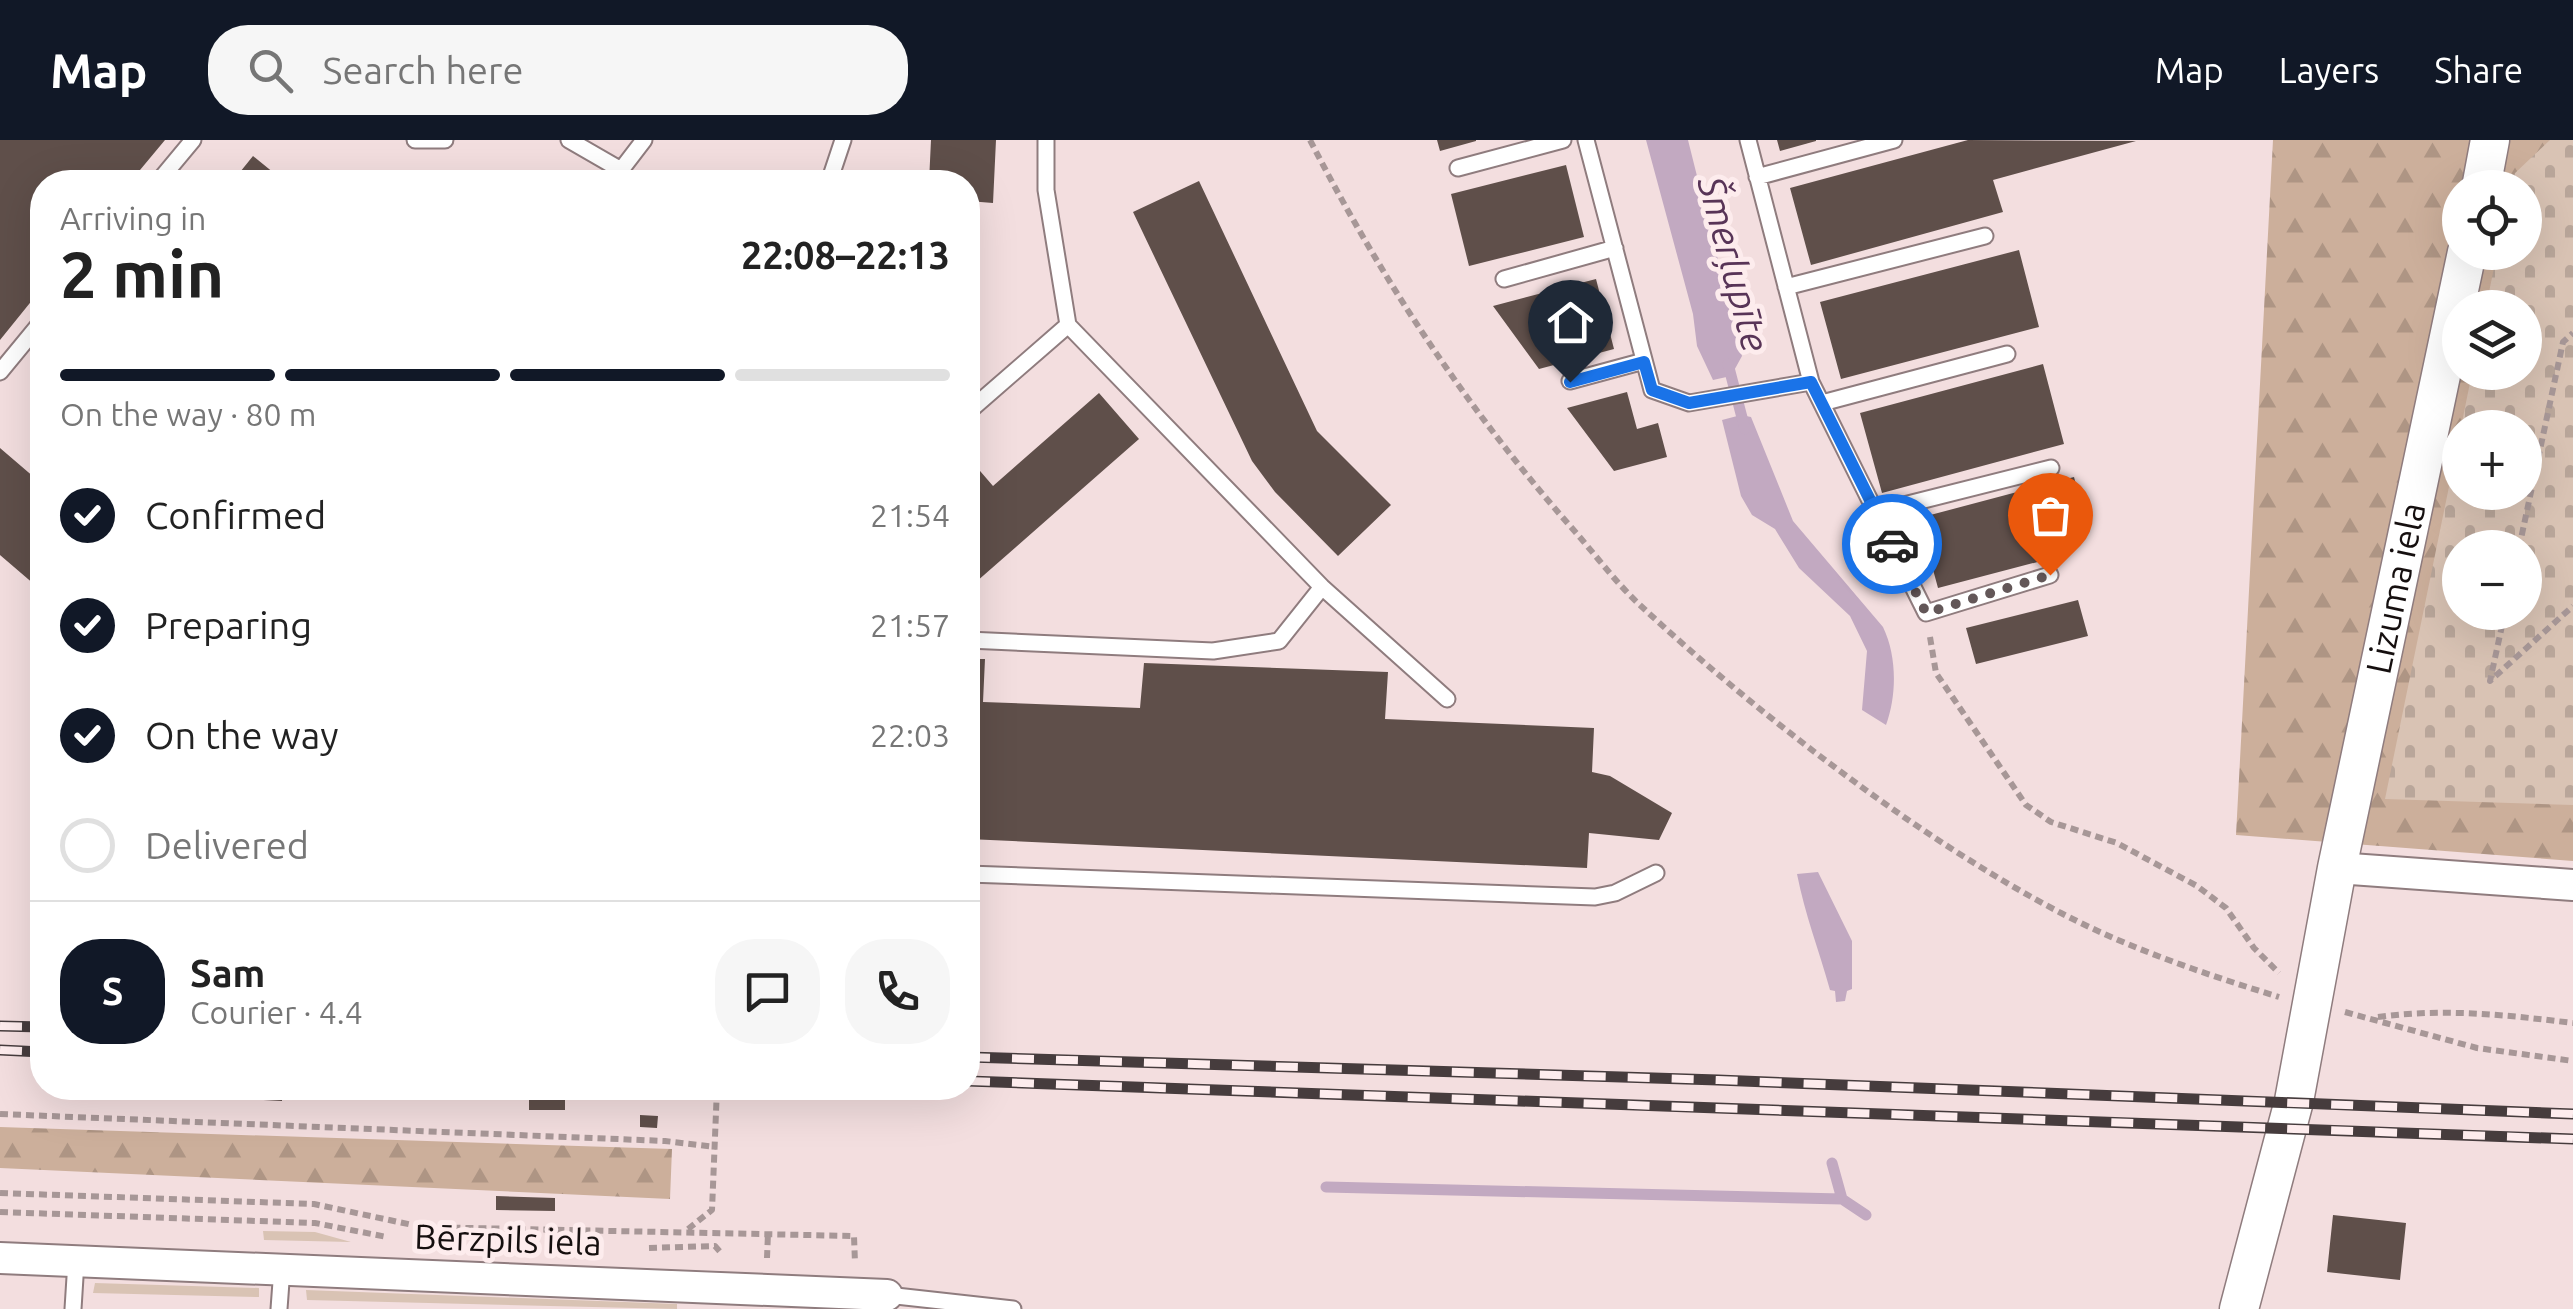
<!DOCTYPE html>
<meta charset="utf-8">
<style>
:root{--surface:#fff;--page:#f6f6f6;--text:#222;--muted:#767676;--line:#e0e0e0;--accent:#111827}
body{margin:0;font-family:Ubuntu,sans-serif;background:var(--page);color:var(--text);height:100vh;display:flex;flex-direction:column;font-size:38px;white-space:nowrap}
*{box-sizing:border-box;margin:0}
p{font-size:32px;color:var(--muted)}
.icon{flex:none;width:55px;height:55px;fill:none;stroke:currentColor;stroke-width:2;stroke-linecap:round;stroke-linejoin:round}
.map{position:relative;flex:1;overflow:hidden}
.drawer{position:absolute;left:30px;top:30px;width:950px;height:930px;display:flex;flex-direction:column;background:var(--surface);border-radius:40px;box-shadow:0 10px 40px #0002}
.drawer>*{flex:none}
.controls{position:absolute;left:2442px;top:30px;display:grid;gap:20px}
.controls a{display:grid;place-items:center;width:100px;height:100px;border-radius:50%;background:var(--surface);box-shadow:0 10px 40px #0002;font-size:50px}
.pin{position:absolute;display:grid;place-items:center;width:85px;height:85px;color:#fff;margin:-102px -42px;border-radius:50% 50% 50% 0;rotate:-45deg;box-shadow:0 0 10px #0007}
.pin .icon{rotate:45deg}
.courier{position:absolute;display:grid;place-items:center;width:100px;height:100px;margin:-50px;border:8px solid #1a73e8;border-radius:50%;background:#fff;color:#222;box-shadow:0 2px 12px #0007}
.headline em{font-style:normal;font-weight:600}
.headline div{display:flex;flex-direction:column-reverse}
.headline{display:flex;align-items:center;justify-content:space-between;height:170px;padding:0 30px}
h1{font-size:65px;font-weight:600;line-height:75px}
.bar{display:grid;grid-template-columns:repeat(4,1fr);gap:15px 10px;align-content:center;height:120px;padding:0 30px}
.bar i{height:12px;border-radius:8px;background:var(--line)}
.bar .current{background:var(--accent)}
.bar p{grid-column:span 4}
.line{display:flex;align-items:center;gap:25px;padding:0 30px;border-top:2px solid var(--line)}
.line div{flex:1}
.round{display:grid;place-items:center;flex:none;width:105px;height:105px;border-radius:40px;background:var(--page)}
ol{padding:0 30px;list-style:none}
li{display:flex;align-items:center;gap:30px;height:110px}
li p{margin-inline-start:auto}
li .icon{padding:10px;border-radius:50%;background:var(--accent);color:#fff;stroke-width:4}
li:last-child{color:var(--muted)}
li i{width:55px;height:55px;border:5px solid var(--line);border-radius:50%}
header{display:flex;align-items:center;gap:60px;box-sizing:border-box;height:140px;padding:0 50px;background:var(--accent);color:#fff}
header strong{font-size:48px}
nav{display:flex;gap:55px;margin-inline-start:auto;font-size:35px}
.search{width:700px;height:90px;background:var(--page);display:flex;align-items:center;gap:25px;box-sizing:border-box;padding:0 35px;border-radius:40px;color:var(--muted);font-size:38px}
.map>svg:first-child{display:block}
.green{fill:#d9c3b4}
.forest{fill:url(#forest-firs);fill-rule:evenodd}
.cemetery{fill:url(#cemetery-stones);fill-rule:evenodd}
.water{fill:#c2a9c1}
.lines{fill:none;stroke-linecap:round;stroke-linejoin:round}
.stream{stroke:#c2a9c1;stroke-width:11}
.building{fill:#5f4f4a}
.service-casing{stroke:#8f7c7e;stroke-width:19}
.minor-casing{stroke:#8f7c7e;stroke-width:34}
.tertiary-casing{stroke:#8f7c7e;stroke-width:41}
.path{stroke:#a79797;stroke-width:6;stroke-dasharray:8 5;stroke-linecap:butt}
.service{stroke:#fff;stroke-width:15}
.minor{stroke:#fff;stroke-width:30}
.tertiary{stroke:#fff;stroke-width:38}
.rail-casing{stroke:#463c3d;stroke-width:11}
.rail{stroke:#fdeced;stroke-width:8;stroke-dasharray:22;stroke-linecap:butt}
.done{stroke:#635758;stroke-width:10;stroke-dasharray:0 18}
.route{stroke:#1a73e8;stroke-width:12}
.labels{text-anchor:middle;stroke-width:10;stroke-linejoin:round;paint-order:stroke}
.street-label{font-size:35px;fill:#150f0f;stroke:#fdeced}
.water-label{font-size:38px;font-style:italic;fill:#583457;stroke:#fdeced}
</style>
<header>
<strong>Map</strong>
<div class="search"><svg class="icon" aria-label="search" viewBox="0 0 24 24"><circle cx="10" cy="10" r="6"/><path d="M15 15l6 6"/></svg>Search here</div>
<nav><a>Map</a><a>Layers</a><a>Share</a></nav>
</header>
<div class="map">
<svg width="2573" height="1169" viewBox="0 0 2573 1169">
<defs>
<pattern id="forest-firs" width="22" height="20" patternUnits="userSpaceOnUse" patternTransform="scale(2.5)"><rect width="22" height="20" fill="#ccaf9b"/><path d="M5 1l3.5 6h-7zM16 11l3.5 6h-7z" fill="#ae9584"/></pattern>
<pattern id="cemetery-stones" width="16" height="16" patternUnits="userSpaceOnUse" patternTransform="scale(2.5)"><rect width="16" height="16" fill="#d9c3b4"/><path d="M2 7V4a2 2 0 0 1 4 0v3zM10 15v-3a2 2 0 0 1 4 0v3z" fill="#b9a69a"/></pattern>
</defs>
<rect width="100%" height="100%" fill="#f3dedf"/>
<path class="green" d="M263 1091 315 1092 351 1102 264 1100Z
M95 1143 259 1148V1157L93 1153Z
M306 1150 677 1164V1169L307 1160Z"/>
<path class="forest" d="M2273 0H2573V721L2236 695ZM2460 48H2525V112H2460ZM2460 168H2525V232H2460ZM2460 288H2525V352H2460ZM2460 408H2525V472H2460Z
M0 987 672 1009 670 1059 0 1028Z"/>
<path class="cemetery" d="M2550 0H2573V665L2385 659 2460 293V352H2525V288L2461 287 2472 233 2525 232V168L2486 167 2497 113 2525 112V48L2510 47 2513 35ZM2460 408H2525V472H2460Z"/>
<path class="water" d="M1646 0H1688L1742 216 1731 236 1713 240 1697 206 1693 174Z
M1741 275 1751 277 1793 381 1883 487C1897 516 1897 555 1886 585L1862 570 1867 511 1850 476 1799 428 1775 389 1752 375 1741 356 1722 280Z
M1818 732 1852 801V849L1847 851 1845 861 1836 862 1835 851 1830 850C1819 810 1805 775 1797 734Z"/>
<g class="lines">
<path class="stream" d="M1728 224 1745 289
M1832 1023 1842 1059 1866 1075
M1326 1047 1842 1059"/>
</g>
<path class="building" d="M0 0H165L130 42H42V148L0 200Z
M931 0H996L993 63 968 61V42H929Z
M1437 0H1476V1L1440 11Z
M1777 0H1816V1L1780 11Z
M1968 0 2136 1 1993 40 2003 72 1811 125 1790 48Z
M253 16 285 42H232Z
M1566 25 1584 97 1469 126 1451 54Z
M1199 41 1317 291 1391 365 1338 416 1275 352 1252 321 1133 72Z
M2019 110 2039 187 1841 239 1820 162Z
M1596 139 1614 209 1539 229 1493 166Z
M2043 224 2064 304 1882 353 1860 273Z
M1627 252 1637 289 1658 283 1667 317 1614 331 1567 268Z
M1099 253 1139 299 968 449V317L993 346Z
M0 308 42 344V451L0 415Z
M2074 337 2085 379 2056 387 2064 415 1938 448 1919 378Z
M2078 460 2088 496 1976 524 1966 488Z
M968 519H985L983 562 1140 568 1144 523 1388 532 1385 579 1594 588 1592 632 1610 636 1672 673 1659 700 1589 693 1587 728 968 699Z
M246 948H282V961L246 959Z
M529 957 565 958V970H529Z
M640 975 658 976 657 988 640 987Z
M496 1056 555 1058V1071L496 1070Z
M2333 1075 2406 1083 2400 1140 2327 1132Z"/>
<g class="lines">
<defs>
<path id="service" d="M415 0H445
M569 0 621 30 644 0
M1586 0 1652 250 1689 263 1811 242 1748 0
M1458 28 1563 0
M1757 37 1894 0
M158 42 193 0
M829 42 843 0
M1504 139 1615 108
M1786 147 1985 96
M1068 185 1322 447 1447 559
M0 232 42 181
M1570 241 1644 221
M1811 242 1926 473 2050 435
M1822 263 2007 214
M968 272 1068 185 1046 50V0
M1876 372 2051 328
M968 500 1213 511 1279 501 1322 447
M968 734 1595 757 1615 753 1656 733
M887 1155 1013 1169
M73 1169 76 1121
M279 1169 282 1128"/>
<path id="minor" d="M2337 728 2573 745
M0 1118 887 1155"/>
<g id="tertiary">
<path d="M2481 48 2490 0"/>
<path id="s1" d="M2239 1169 2294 961 2337 728 2467 112"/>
</g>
</defs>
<use href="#service" class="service-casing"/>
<use href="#minor" class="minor-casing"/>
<use href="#tertiary" class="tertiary-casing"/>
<path class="path" d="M1310 0C1382 140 1467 269 1571 387 1594 413 1616 443 1641 466 1757 574 1921 700 2061 773 2130 809 2205 834 2279 857
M2519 408 2563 202 2573 193
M2505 472 2490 541 2573 466
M1930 497 1936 533 2026 665 2051 682 2117 703 2197 746 2226 768 2254 808 2279 833
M2345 872 2477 908 2573 921
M2378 877C2445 868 2507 875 2573 883
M623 950 717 954
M0 974 665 1001 716 1007
M0 1053 314 1064 422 1087 854 1096 855 1123
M0 1072 315 1083 387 1097
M688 1089 712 1070 717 948
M649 1108 715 1106 722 1114
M767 1118 768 1093"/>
<use href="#service" class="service"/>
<use href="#minor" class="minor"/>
<use href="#tertiary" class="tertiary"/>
<defs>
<path id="rail" d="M0 886 42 887
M0 910 42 912
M968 917 1718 940 2573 974
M968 941 2573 999"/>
</defs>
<use href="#rail" class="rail-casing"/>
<use href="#rail" class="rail"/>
</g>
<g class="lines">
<path class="done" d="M1892 404 1926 473 2050 435"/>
<path class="route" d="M1570 242 1644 222 1652 250 1689 263 1811 242 1892 404"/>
</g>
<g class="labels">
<g class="street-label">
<text dy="12" stroke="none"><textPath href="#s1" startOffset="738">Lizuma iela</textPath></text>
<text transform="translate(508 1100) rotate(2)" y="12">Bērzpils iela</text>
</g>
<g class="water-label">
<text transform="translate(1733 124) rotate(75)" y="13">Šmerļupīte</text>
</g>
</g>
</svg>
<div class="controls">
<a><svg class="icon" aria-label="locate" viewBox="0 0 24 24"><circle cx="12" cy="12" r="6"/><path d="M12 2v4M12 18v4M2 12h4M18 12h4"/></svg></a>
<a><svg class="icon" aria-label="layers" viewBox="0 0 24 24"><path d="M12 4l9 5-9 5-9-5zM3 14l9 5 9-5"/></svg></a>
<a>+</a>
<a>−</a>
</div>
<div class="pin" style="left:2050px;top:435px;background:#ea580c"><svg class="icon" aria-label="bag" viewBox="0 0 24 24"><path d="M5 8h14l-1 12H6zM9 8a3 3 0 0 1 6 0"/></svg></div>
<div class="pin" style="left:1570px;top:242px;background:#1f2937"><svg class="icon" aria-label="home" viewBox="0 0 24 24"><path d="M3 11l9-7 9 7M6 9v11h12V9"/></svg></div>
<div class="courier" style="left:1892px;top:404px"><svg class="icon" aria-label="car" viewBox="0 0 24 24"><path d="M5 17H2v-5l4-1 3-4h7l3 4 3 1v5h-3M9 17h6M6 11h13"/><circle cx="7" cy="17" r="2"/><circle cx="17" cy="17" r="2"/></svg></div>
<section class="drawer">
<div class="headline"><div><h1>2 min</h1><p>Arriving in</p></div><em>22:08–22:13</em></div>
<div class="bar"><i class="current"></i><i class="current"></i><i class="current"></i><i></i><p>On the way · 80 m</p></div>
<ol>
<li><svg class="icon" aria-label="check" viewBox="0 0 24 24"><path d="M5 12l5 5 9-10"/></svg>Confirmed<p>21:54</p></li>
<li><svg class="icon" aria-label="check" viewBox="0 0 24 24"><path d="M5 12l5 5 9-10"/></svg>Preparing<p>21:57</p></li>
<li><svg class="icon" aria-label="check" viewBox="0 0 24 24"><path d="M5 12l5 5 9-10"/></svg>On the way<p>22:03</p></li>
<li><i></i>Delivered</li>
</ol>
<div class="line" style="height:180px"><b class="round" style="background:var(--accent);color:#fff">S</b><div><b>Sam</b><p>Courier · 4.4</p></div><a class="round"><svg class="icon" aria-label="chat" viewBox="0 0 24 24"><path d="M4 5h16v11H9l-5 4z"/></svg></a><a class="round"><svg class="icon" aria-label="phone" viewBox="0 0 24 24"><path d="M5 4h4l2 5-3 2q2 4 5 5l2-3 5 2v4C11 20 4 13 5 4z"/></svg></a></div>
</section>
</div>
